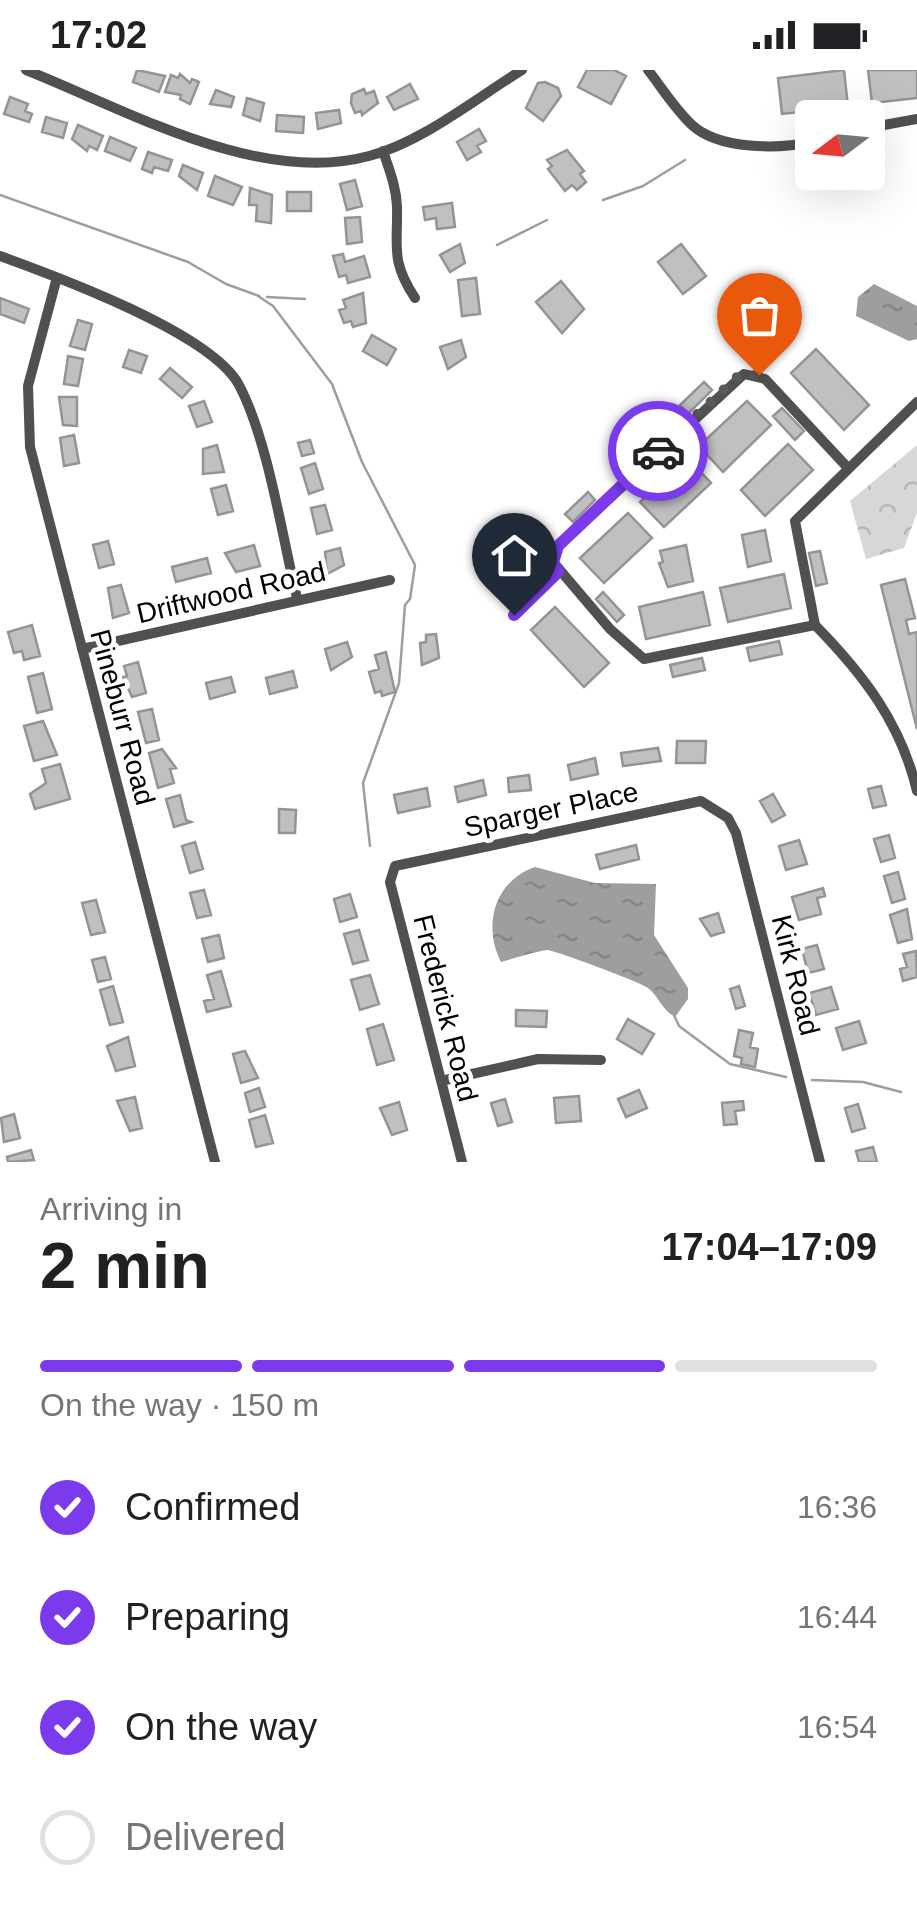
<!DOCTYPE html>
<meta charset="utf-8">
<style>
:root{--surface:#fff;--page:#f2f2f2;--text:#202124;--muted:#757577;--line:#e0e0e0;--accent:#7c3aed}
body{margin:0;font-family:Arial,sans-serif;background:var(--page);color:var(--text);height:100vh;display:flex;flex-direction:column;font-size:38px;white-space:nowrap}
*{box-sizing:border-box;margin:0}
p{font-size:32px;color:var(--muted)}
.icon{flex:none;width:55px;height:55px;fill:none;stroke:currentColor;stroke-width:2;stroke-linecap:round;stroke-linejoin:round}
.map{position:relative;height:1092px;overflow:hidden}
.side{display:flex;flex-direction:column;background:var(--surface);flex:1}
.side>*{flex:none}
.needle{width:65px;rotate:254deg}
.buttons{position:absolute;left:795px;top:30px;display:grid;gap:20px}
.buttons a{display:grid;place-items:center;width:90px;height:90px;border-radius:10px;background:var(--surface);box-shadow:0 10px 40px #0002;font-size:50px}
.pin{position:absolute;display:grid;place-items:center;width:85px;height:85px;color:#fff;margin:-102px -42px;border-radius:50% 50% 50% 0;rotate:-45deg;box-shadow:0 0 10px #0007}
.pin .icon{rotate:45deg}
.courier{position:absolute;display:grid;place-items:center;width:100px;height:100px;margin:-50px;border:8px solid #7c3aed;border-radius:50%;background:#fff;color:#222;box-shadow:0 2px 12px #0007}
.headline em{font-style:normal;font-weight:600}
.headline div{display:flex;flex-direction:column-reverse}
.headline{display:flex;align-items:center;justify-content:space-between;height:170px;padding:0 40px}
h1{font-size:65px;font-weight:600;line-height:75px}
.bar{display:grid;grid-template-columns:repeat(4,1fr);gap:15px 10px;align-content:center;height:120px;padding:0 40px}
.bar i{height:12px;border-radius:8px;background:var(--line)}
.bar .active{background:var(--accent)}
.bar p{grid-column:span 4}
ol{padding:0 40px;list-style:none}
li{display:flex;align-items:center;gap:30px;height:110px}
li p{margin-inline-start:auto}
li .icon{padding:10px;border-radius:50%;background:var(--accent);color:#fff;stroke-width:4}
li:last-child{color:var(--muted)}
li i{width:55px;height:55px;border:5px solid var(--line);border-radius:50%}
.status{display:flex;justify-content:space-between;align-items:center;height:70px;padding:0 50px;background:var(--surface);direction:ltr}
.status svg{height:28px;fill:currentColor}
.map>svg:first-child{display:block}
.forest{fill:url(#forest-crowns)}
.water{fill:url(#water-ripples)}
.lines{fill:none;stroke-linecap:round;stroke-linejoin:round}
.stream{stroke:#9e9e9e;stroke-width:2.5}
.building{fill:#c0c0c0;stroke:#949494;stroke-width:2.5}
.minor{stroke:#505050;stroke-width:10}
.done{stroke:#595959;stroke-width:10;stroke-dasharray:0 18}
.route{stroke:#7c3aed;stroke-width:12}
.labels{text-anchor:middle;stroke-width:9;stroke-linejoin:round;paint-order:stroke}
.street-label{font-size:28px;fill:#000;stroke:#fff}
</style>
<div class="status"><b>17:02</b><svg viewBox="0 0 49 12"><path d="M0 12V9h3v3zM5 12V6h3v6zM10 12V3h3v9zM15 12V0h3v12zM26 1h20v11H26zM47 4h2v5h-2z"/></svg></div>
<div class="map">
<svg width="917" height="1092" viewBox="0 0 917 1092">
<defs>
<pattern id="forest-crowns" width="20" height="18" patternUnits="userSpaceOnUse" patternTransform="scale(2.5)"><rect width="20" height="18" fill="#d7d7d7"/><path d="M2 6a3 3 0 1 1 6 0M12 15a3 3 0 1 1 6 0" fill="none" stroke="#b7b7b7"/></pattern>
<pattern id="water-ripples" width="26" height="14" patternUnits="userSpaceOnUse" patternTransform="scale(2.5)"><rect width="26" height="14" fill="#9e9e9e"/><path d="M2 4q2-2 4 0t4 0M15 11q2-2 4 0t4 0" fill="none" stroke="#868686"/></pattern>
</defs>
<rect width="100%" height="100%" fill="#fff"/>
<path class="forest" d="M917 375V443L904 478 866 489 850 431Z"/>
<path class="water" d="M874 214 917 236V269L909 271 856 246 858 227Z
M535 797 595 813 656 814 654 865 688 918V929L675 947C662 940 659 927 648 918 643 913 554 880 547 880 533 882 516 888 501 892 482 854 495 811 535 797Z"/>
<g class="lines">
<path class="stream" d="M0 125 188 192 226 214 259 226
M603 130 643 116 685 90
M497 175 547 150
M258 226 273 236 332 314 362 392 415 495 410 529 405 535 399 613 363 713 370 776
M267 227 305 229
M674 945 679 956 730 994 786 1007
M812 1010 863 1012 901 1022"/>
</g>
<path class="building" d="M137 0 165 6 159 22 133 12Z
M587 0H614L626 6 611 34 578 17Z
M844 0 848 37 782 44 778 8Z
M868 0H917V28L872 33Z
M180 4 190 13 192 9 199 12 190 34 180 29 181 25 165 22 171 5 178 8Z
M545 12 558 18 561 26 543 51 526 38 538 13Z
M410 14 418 29 394 40 387 27Z
M364 19 366 24 374 21 378 33 362 45 361 41 355 43 351 33 352 24Z
M216 20 234 27 231 37 210 34Z
M10 27 28 34 25 41 32 44 29 52 4 44Z
M247 28 264 33 260 51 243 45Z
M339 40 341 53 318 59 316 43Z
M277 45 304 47 303 63 276 61Z
M46 47 67 53 63 68 42 62Z
M78 55 103 66 97 80 89 76 87 81 72 69Z
M479 59 486 71 477 76 481 82 467 90 457 72Z
M110 67 136 78 130 91 105 81Z
M567 80 584 101 580 104 586 112 577 120 572 115 565 121 548 99 552 96 547 90Z
M148 82 172 90 168 101 154 97 152 103 142 99Z
M183 95 203 103 197 120 179 106Z
M215 106 242 117 233 135 208 126Z
M355 110 362 136 347 140 340 114Z
M250 118 272 125 271 153 256 151 257 135H249Z
M287 122H311V141H287Z
M452 133 455 157 437 159 436 148 425 150 423 137Z
M360 147 362 172 347 174 345 148Z
M460 174 465 193 450 202 440 185Z
M681 174 706 206 683 224 658 192Z
M343 184 345 192 364 186 370 207 348 213 346 205 339 207 333 186Z
M476 208 480 244 462 246 458 210Z
M561 211 584 239 562 263 536 232Z
M363 223 366 253 353 257 351 251 344 253 339 240 346 238 343 230Z
M0 228 29 239 24 253 0 244Z
M78 250 92 254 85 280 70 276Z
M372 265 396 279 387 295 363 281Z
M461 270 466 287 448 299 440 277Z
M816 279 869 335 844 360 791 303Z
M129 280 147 286 141 303 123 297Z
M68 286 83 289 78 316 64 314Z
M170 298 192 317 182 328 160 309Z
M704 312 712 320 688 344 680 335Z
M59 327H77V356L63 355Z
M204 331 212 352 197 357 189 336Z
M747 331 771 355 723 402 699 376Z
M782 338 804 361 795 370 773 346Z
M74 365 79 393 64 396 60 368Z
M646 367 653 376 630 398 622 389Z
M310 370 314 383 302 386 298 373Z
M788 374 813 400 765 446 741 420Z
M217 375 224 402 203 404V379Z
M687 387 711 413 664 457 640 432Z
M315 393 323 419 309 424 301 398Z
M226 415 233 441 218 445 211 419Z
M588 422 595 430 573 452 565 444Z
M325 435 332 460 317 464 311 438Z
M628 443 652 468 604 513 580 488Z
M765 460 771 491 748 497 742 465Z
M108 471 114 494 99 498 93 475Z
M254 475 260 496 236 502 225 483Z
M686 475 693 511 668 517 659 493 663 492 660 481Z
M340 478 344 495 327 504 325 482Z
M820 481 827 513 816 516 809 483Z
M207 488 211 503 176 512 172 497Z
M784 504 791 538 728 552 720 518Z
M905 509 915 548 906 550 909 564 917 562V659L881 515Z
M121 515 129 543 113 548 108 518Z
M603 522 624 545 617 552 596 529Z
M703 522 710 555 646 569 639 537Z
M555 537 609 593 584 617 531 560Z
M32 555 40 586 24 590 22 581 14 583 8 562Z
M436 564 439 588 422 595 420 573 426 572V565Z
M779 571 782 584 750 591 747 578Z
M347 572 352 587 331 600 325 579Z
M386 582 395 622 382 626 381 621 375 623 369 602 379 599 375 585Z
M702 588 705 600 673 607 670 595Z
M138 592 146 623 132 627 123 607 127 606 124 596Z
M293 601 297 617 270 624 266 608Z
M43 603 52 639 37 643 28 607Z
M231 607 235 622 210 629 206 613Z
M152 639 159 670 146 673 138 642Z
M43 651 57 685 34 691 24 656Z
M677 671H706L705 693H676Z
M658 678 661 691 623 696 621 683Z
M162 679 176 698 170 699 174 713 158 718 149 683Z
M595 688 598 704 571 710 568 695Z
M60 694 70 729 35 739 30 724 46 713 42 699Z
M529 705 531 720 509 722 508 708Z
M483 710 486 725 458 732 455 717Z
M881 716 886 735 873 738 868 719Z
M427 718 430 736 398 743 394 725Z
M773 724 785 745 772 752 760 731Z
M180 725 186 750 191 752 174 757 166 729Z
M279 739 296 740 295 763H279Z
M889 765 895 788 881 792 874 769Z
M799 770 807 794 786 800 779 776Z
M195 772 203 799 190 803 182 776Z
M636 775 639 789 600 799 596 785Z
M898 802 905 829 892 833 884 806Z
M823 818 825 826 817 828 821 844 799 850 792 827Z
M204 820 211 845 197 848 190 823Z
M350 824 357 847 340 852 334 829Z
M96 830 105 862 91 865 82 833Z
M907 839 912 869 898 873 890 845Z
M718 843 724 862 711 866 700 849Z
M359 860 368 890 353 894 344 864Z
M219 865 224 888 208 892 202 869Z
M817 875 824 899 808 903 802 879Z
M916 881 917 907 903 911 900 899 907 897 903 884Z
M105 887 111 909 98 912 92 890Z
M221 901 231 936 207 942 204 931 214 929 207 905Z
M370 905 379 934 360 940 351 910Z
M113 916 123 952 110 955 100 920Z
M739 916 745 936 736 939 730 919Z
M831 917 838 939 816 945 809 923Z
M516 940 547 941 546 957 516 956Z
M628 949 654 964 642 984 617 969Z
M859 951 866 973 843 980 836 958Z
M383 954 394 990 377 995 367 959Z
M739 960 753 963 750 977 758 979 755 997 741 994 742 988 734 986Z
M128 967 135 996 116 1001 107 976Z
M245 981 258 1008 241 1013 233 984Z
M259 1018 265 1037 250 1042 245 1023Z
M639 1020 647 1038 626 1047 618 1029Z
M579 1026 581 1051 556 1053 554 1028Z
M135 1027 142 1058 130 1061 117 1031Z
M505 1029 512 1052 498 1056 491 1033Z
M743 1031 744 1040 735 1041 737 1054 724 1055 722 1033Z
M399 1032 407 1060 392 1065 380 1038Z
M858 1034 865 1058 852 1062 845 1038Z
M14 1044 20 1068 4 1072 1 1048Z
M265 1045 273 1073 256 1077 249 1050Z
M873 1077 877 1092H859L856 1081Z
M31 1080 34 1090 8 1092 7 1087Z"/>
<g class="lines">
<path class="minor" d="M26 0C127 40 259 116 369 86 422 72 475 29 522 0
M648 0C662 18 675 39 692 55 719 80 779 79 812 72
M868 58 917 49
M383 81C389 99 396 116 397 136 398 176 390 190 415 228
M0 186C58 207 211 263 239 315 268 370 282 466 297 528
M56 211 28 316 30 377 215 1092
M848 398 765 309 744 304 558 476 553 492 610 559 644 589 815 555C863 604 901 653 917 721
M515 545 558 503
M815 555 795 451 917 332
M82 579 390 510
M441 1011 538 989 601 990
M462 1092 390 812 395 796 701 731 728 748 736 763 820 1092"/>
</g>
<g class="lines">
<path class="done" d="M658 381 738 306 759 305"/>
<path class="route" d="M514 545 558 502 553 492 558 476 658 381"/>
</g>
<g class="labels">
<g class="street-label">
<text transform="translate(231 522) rotate(-13)" y="10">Driftwood Road</text>
<text transform="translate(123 647) rotate(75)" y="10">Pineburr Road</text>
<text transform="translate(551 739) rotate(-12)" y="10">Sparger Place</text>
<text transform="translate(796 905) rotate(76)" y="10">Kirk Road</text>
<text transform="translate(446 938) rotate(76)" y="10">Frederick Road</text>
</g>
</g>
</svg>
<div class="buttons">
<a><svg class="needle" viewBox="-14 -14 28 28"><path d="M0-13l5 13h-10z" fill="#e53935"/><path d="M0 13l5-13h-10z" fill="#757577"/></svg></a>
</div>
<div class="pin" style="left:759px;top:305px;background:#ea580c"><svg class="icon" aria-label="bag" viewBox="0 0 24 24"><path d="M5 8h14l-1 12H6zM9 8a3 3 0 0 1 6 0"/></svg></div>
<div class="pin" style="left:514px;top:545px;background:#1f2937"><svg class="icon" aria-label="home" viewBox="0 0 24 24"><path d="M3 11l9-7 9 7M6 9v11h12V9"/></svg></div>
<div class="courier" style="left:658px;top:381px"><svg class="icon" aria-label="car" viewBox="0 0 24 24"><path d="M5 17H2v-5l4-1 3-4h7l3 4 3 1v5h-3M9 17h6M6 11h13"/><circle cx="7" cy="17" r="2"/><circle cx="17" cy="17" r="2"/></svg></div>
</div>
<section class="side">
<div class="headline"><div><h1>2 min</h1><p>Arriving in</p></div><em>17:04–17:09</em></div>
<div class="bar"><i class="active"></i><i class="active"></i><i class="active"></i><i></i><p>On the way · 150 m</p></div>
<ol>
<li><svg class="icon" aria-label="check" viewBox="0 0 24 24"><path d="M5 12l5 5 9-10"/></svg>Confirmed<p>16:36</p></li>
<li><svg class="icon" aria-label="check" viewBox="0 0 24 24"><path d="M5 12l5 5 9-10"/></svg>Preparing<p>16:44</p></li>
<li><svg class="icon" aria-label="check" viewBox="0 0 24 24"><path d="M5 12l5 5 9-10"/></svg>On the way<p>16:54</p></li>
<li><i></i>Delivered</li>
</ol>
</section>
